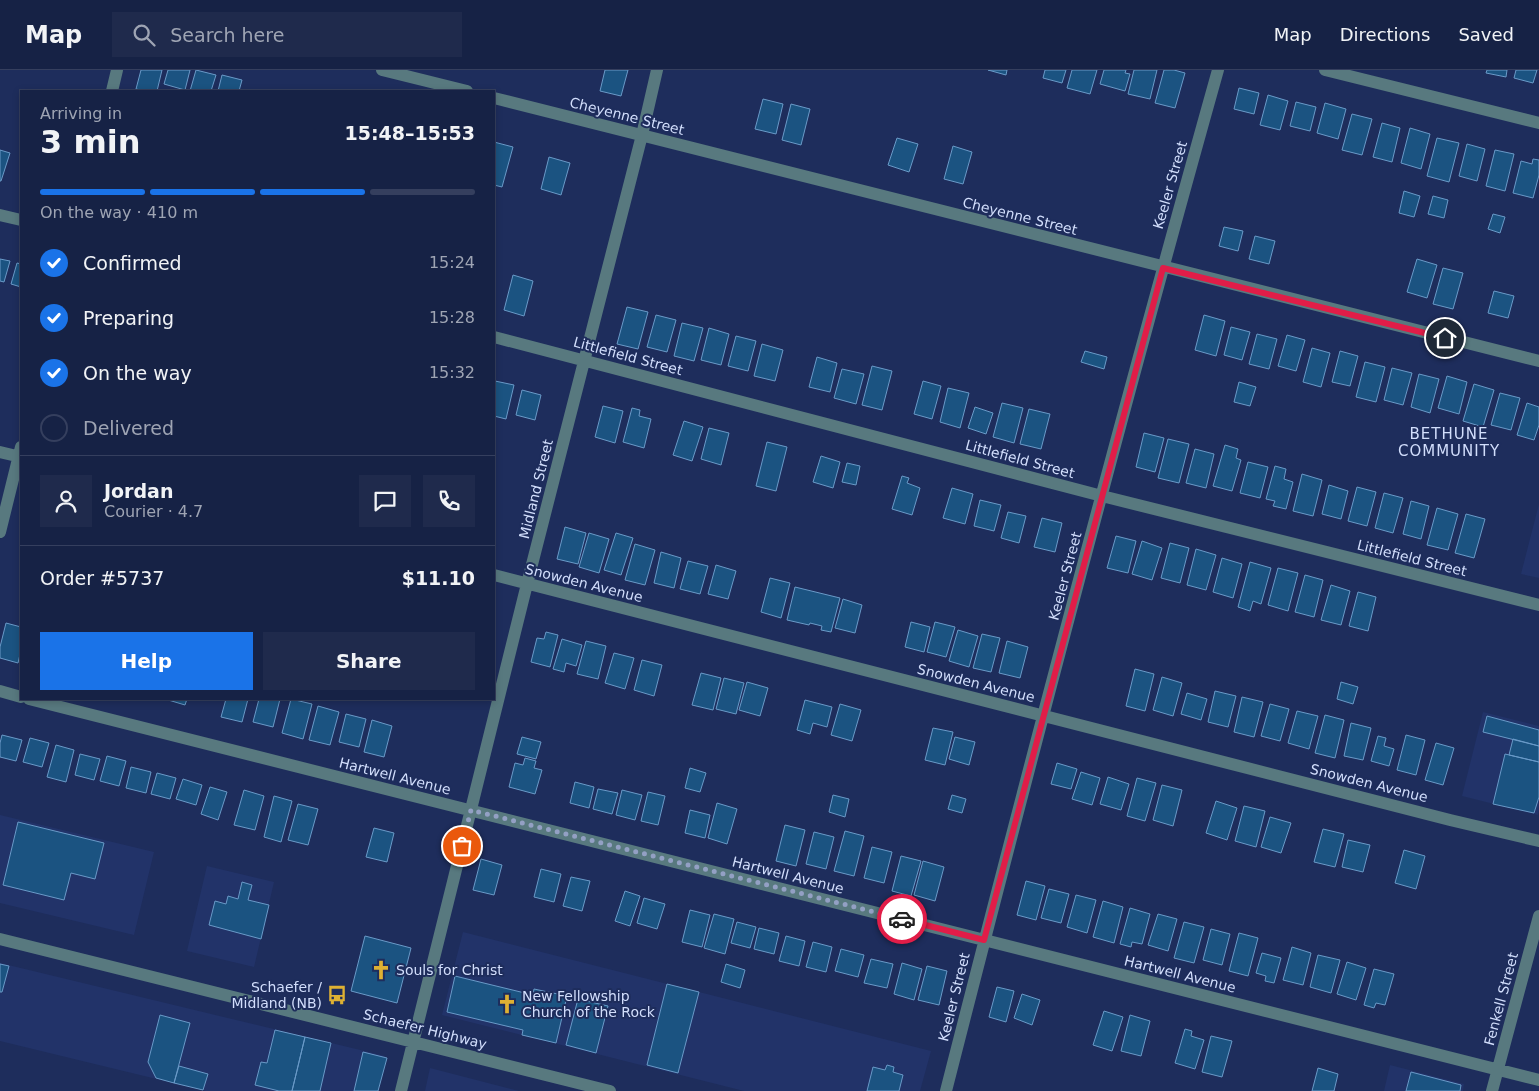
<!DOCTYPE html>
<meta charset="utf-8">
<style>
:root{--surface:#162245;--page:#1f2a4c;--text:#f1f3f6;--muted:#9ea4b3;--line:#353f5e;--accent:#1a73e8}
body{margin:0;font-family:"DejaVu Sans",sans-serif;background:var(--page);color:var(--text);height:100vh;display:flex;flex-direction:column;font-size:19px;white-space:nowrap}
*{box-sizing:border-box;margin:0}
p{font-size:16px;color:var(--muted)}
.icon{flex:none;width:28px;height:28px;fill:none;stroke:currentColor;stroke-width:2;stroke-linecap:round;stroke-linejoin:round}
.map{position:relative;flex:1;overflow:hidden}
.details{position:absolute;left:20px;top:20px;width:475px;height:610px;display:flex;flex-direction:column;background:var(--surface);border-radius:0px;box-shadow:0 2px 8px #0003,0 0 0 1px var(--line)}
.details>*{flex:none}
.pin{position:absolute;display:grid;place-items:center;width:42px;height:42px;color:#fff;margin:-21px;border:2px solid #fff;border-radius:50%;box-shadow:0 1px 5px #0007}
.courier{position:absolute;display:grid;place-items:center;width:50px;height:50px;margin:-25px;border:4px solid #e11d48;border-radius:50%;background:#fff;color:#222;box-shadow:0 1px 6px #0007}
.head em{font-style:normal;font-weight:700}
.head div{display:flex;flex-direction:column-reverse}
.head{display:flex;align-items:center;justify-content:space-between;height:85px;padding:0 20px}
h1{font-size:32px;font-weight:700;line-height:38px}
.bar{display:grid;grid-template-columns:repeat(4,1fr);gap:8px 5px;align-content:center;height:60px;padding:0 20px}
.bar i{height:6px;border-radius:4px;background:var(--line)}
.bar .on{background:var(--accent)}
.bar p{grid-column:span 4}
.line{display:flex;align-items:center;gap:12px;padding:0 20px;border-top:1px solid var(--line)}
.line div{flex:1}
.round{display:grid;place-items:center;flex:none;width:52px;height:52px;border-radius:0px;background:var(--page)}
ol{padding:0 20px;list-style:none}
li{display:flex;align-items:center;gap:15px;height:55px}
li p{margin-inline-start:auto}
li .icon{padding:5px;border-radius:50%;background:var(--accent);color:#fff;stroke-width:4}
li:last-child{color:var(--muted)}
li i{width:28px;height:28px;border:2px solid var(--line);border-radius:50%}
.action{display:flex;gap:10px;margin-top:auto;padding:10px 20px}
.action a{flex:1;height:58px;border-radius:0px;background:var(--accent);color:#fff;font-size:20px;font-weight:700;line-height:58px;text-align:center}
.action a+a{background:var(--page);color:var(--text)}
header{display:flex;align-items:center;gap:30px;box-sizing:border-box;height:70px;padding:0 25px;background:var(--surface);border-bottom:1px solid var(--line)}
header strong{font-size:24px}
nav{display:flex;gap:28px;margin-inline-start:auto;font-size:18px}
.search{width:350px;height:45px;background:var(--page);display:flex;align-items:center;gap:12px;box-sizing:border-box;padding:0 18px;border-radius:0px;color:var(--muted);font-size:19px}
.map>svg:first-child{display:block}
.built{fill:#223369}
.building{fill:#1b5381;stroke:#6a9ac8}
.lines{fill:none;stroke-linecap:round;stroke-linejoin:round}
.minor{stroke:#58797f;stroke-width:12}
.done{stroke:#93a0c4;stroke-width:5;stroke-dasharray:0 9}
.route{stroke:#e11d48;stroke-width:6}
.labels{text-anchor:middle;stroke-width:4;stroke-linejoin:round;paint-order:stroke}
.street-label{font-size:14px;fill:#d2defc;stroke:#1e2d5c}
.poi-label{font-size:14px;fill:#d2defc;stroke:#1e2d5c;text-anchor:start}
.neighbourhood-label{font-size:15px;letter-spacing:1px;fill:#d2defc;stroke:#1e2d5c}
</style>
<header>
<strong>Map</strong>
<div class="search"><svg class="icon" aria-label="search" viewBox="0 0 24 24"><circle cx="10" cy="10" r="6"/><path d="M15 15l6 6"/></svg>Search here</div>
<nav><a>Map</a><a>Directions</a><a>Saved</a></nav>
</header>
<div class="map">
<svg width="1539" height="1021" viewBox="0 0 1539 1021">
<rect width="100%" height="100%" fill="#1e2d5c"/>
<path class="built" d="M1539 434V508L1521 504Z
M1483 642 1539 656V740L1538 745 1462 726Z
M0 745 154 782 134 865 0 833Z
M207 796 274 812 254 897 187 881Z
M463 862 931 981 920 1021H744L442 945Z
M0 893 385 986 377 1021H206L0 971Z
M1390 995 1464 1014 1463 1021H1384Z
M430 998 519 1021H425Z"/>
<path class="building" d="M141 0H162L157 21H146L136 19Z
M168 0H190L185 20 164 14Z
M196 0 216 5 211 21H190Z
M605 0H628L621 26 600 21Z
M988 0H1007L1006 5Z
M1045 0H1066L1062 13 1043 8Z
M1072 0H1097L1090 24 1067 18Z
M1104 0H1126L1125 3 1130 4 1125 21 1100 14Z
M1134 0H1157L1150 29 1128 24Z
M1164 0H1174L1185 3 1175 38 1155 33Z
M1487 0H1507L1506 7 1486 3Z
M1516 0H1537L1533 13 1514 8Z
M222 5 242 10 239 21H218Z
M1239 18 1259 23 1254 44 1234 39Z
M1268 25 1288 31 1280 60 1260 55Z
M763 29 783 34 776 64 755 59Z
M1296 32 1316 37 1310 61 1290 56Z
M1325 33 1346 39 1338 69 1317 63Z
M791 34 810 39 801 75 782 70Z
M1352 44 1372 49 1362 85 1342 80Z
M1382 53 1400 58 1392 92 1373 87Z
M1410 58 1430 64 1421 99 1401 93Z
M897 68 918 74 909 102 888 95Z
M1437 68 1459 73 1449 112 1427 106Z
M494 72 513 77 502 117 494 115Z
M1467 74 1485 79 1477 111 1459 106Z
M953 76 972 82 963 114 944 109Z
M0 80 10 83 1 111H0Z
M1495 80 1514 84 1505 121 1486 116Z
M549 87 570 93 561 125 541 119Z
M1533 89 1539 90V105L1533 128 1513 123 1521 91 1532 94Z
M1404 121 1420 126 1414 147 1399 143Z
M1433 126 1448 130 1444 148 1428 144Z
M1493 144 1505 147 1500 163 1488 159Z
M1224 157 1243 161 1238 181 1219 176Z
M1255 166 1275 171 1269 194 1249 189Z
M0 189 10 191 4 212 0 211Z
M1417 189 1437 195 1427 228 1407 222Z
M17 193 21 194V217L11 214Z
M1443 198 1463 203 1453 239 1433 234Z
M513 205 533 211 524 246 504 240Z
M1494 221 1514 226 1508 248 1488 243Z
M627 237 648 242 638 279 617 274Z
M656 245 676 250 667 282 647 277Z
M1204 245 1225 251 1216 286 1195 280Z
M682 253 703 258 694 291 674 286Z
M1231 257 1250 262 1242 290 1224 285Z
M709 258 729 264 721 295 701 290Z
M1257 264 1277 269 1269 299 1249 294Z
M1287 265 1305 270 1296 301 1278 296Z
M736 266 756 271 748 301 728 296Z
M762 274 783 280 775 311 754 306Z
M1312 278 1330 283 1321 317 1303 312Z
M1085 281 1107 287 1104 299 1081 292Z
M1340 281 1358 286 1350 316 1332 312Z
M817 287 837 293 830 322 809 317Z
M1365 292 1385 297 1376 332 1356 327Z
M872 296 892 301 882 340 862 335Z
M1392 298 1412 303 1403 335 1384 330Z
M842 299 864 304 856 334 834 328Z
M1419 304 1439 309 1430 343 1411 337Z
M1447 306 1467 312 1459 344 1438 338Z
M495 311 514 315 506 349 494 346Z
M923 311 941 316 932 349 914 344Z
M1239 312 1256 317 1250 336 1234 332Z
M1474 314 1494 320 1483 357 1463 351Z
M948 318 969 323 960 358 940 352Z
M522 320 541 325 535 350 516 345Z
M1500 323 1520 328 1511 360 1491 355Z
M1002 333 1023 338 1014 373 993 367Z
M1527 333 1539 337V355L1534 370 1517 365Z
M603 336 623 341 615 373 595 367Z
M975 337 993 343 986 364 968 358Z
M632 338 640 340 639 346 651 349 644 378 623 372Z
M1029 339 1050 344 1041 379 1020 374Z
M684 351 703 357 692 391 673 385Z
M709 358 729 363 721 395 701 389Z
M1144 363 1164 368 1155 402 1136 397Z
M1168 369 1189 374 1179 413 1158 408Z
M767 372 787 377 776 421 756 416Z
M1225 375 1238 379 1236 388 1241 390 1232 421 1213 416Z
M1195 379 1214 384 1206 418 1186 413Z
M821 386 840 392 833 418 813 412Z
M1248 392 1268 397 1260 428 1240 423Z
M847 393 860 396 856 415 842 412Z
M1275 396 1286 399 1284 409 1293 412 1286 439 1273 436 1275 431 1266 429Z
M1302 404 1322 410 1313 446 1293 441Z
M902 406 909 408 907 413 920 418 912 445 892 439Z
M1329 415 1348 421 1341 449 1322 444Z
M1357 417 1376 422 1367 456 1348 451Z
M952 418 973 424 965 454 943 448Z
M1384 423 1403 428 1393 463 1375 458Z
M980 430 1001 435 994 461 974 456Z
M1411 431 1429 436 1421 469 1403 464Z
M1437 438 1458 444 1448 480 1427 475Z
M1008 442 1026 446 1019 473 1001 468Z
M1466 444 1485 449 1474 488 1455 483Z
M1042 448 1062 453 1055 482 1034 477Z
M565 457 586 463 578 494 557 489Z
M589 463 609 469 599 503 579 497Z
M616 463 633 468 621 505 604 500Z
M1116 466 1136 471 1128 503 1107 498Z
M1142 471 1162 478 1152 510 1132 504Z
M1170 473 1189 478 1180 513 1161 508Z
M635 474 655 480 645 515 625 510Z
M1196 479 1216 485 1206 520 1187 515Z
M661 482 681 488 674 518 654 513Z
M1222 488 1242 494 1233 528 1213 522Z
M688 491 708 496 700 524 680 519Z
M1250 492 1271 498 1261 534 1253 531 1250 541 1238 537Z
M716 495 736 501 728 529 708 524Z
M1278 498 1298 503 1288 541 1268 535Z
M1305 505 1323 510 1314 547 1295 542Z
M770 508 790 513 781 548 761 542Z
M1331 515 1350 521 1341 555 1321 550Z
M795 517 840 528 831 562 821 560 822 556 810 553 809 555 787 550Z
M1358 522 1376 527 1368 561 1349 556Z
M843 529 862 535 855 563 835 558Z
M911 552 930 557 924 582 905 577Z
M935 552 955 557 946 587 927 582Z
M6 553 21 557V580L18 593 0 588V577Z
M958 560 978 566 969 597 949 591Z
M546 562 558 565 550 597 531 592 537 568 544 569Z
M982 564 1000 568 991 602 973 598Z
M562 569 582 575 576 596 566 593 564 602 553 599Z
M586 571 606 576 598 609 577 604Z
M1007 571 1028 577 1020 608 999 603Z
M614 583 634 588 625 619 605 613Z
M642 590 662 595 654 626 634 620Z
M1135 599 1154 604 1145 641 1126 636Z
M701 603 721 608 713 640 692 635Z
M1162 607 1182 613 1173 646 1153 640Z
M724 608 744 613 736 644 716 639Z
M747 612 768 618 760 646 739 640Z
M1341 612 1358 617 1353 634 1337 629Z
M1215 621 1236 626 1228 657 1208 652Z
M1187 623 1207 629 1201 650 1181 644Z
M1242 627 1263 632 1254 667 1234 662Z
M165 629H187L185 635Z
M226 629H248L242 652 221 647Z
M259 629H280L273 657 253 652Z
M291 629 312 634 303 669 282 663Z
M805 630 832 637 827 657 813 653 810 664 797 660Z
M840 634 861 640 852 671 831 665Z
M1270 634 1289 639 1280 671 1261 666Z
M318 636 339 642 330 675 309 670Z
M1297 641 1318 646 1309 679 1288 673Z
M346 644 366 649 359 677 339 672Z
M1325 645 1344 650 1335 688 1315 683Z
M1487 646 1539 660V676L1483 662Z
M372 650 392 656 384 687 364 682Z
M1351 653 1371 658 1363 690 1344 686Z
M933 658 953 662 945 695 925 690Z
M2 665 22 670 16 691 0 687V673Z
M1406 665 1425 670 1416 705 1397 700Z
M1378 666 1386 668 1384 676 1394 679 1389 696 1371 691Z
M522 667 541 672 536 689 517 684Z
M955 667 975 672 969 695 949 689Z
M30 668 49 673 42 697 23 692Z
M1513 669 1539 676V692L1509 685Z
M1436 673 1454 678 1443 715 1425 710Z
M56 675 74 680 66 712 47 707Z
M80 684 100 689 94 710 75 705Z
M1505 684 1539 692V727L1534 743 1493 734Z
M107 686 126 691 119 716 100 711Z
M525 688 536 691 534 698 542 700 535 724 509 717 515 693 523 695Z
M1057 693 1077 699 1071 719 1051 714Z
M131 697 151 702 146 723 126 718Z
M690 698 706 703 700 722 685 718Z
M1081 702 1100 708 1092 735 1072 729Z
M157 703 176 708 170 729 151 724Z
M1108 707 1129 714 1121 740 1100 734Z
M1137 708 1156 713 1145 751 1127 746Z
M183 709 202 715 196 735 176 729Z
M575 712 594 717 589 738 570 733Z
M1162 715 1182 720 1173 756 1153 750Z
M210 717 227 722 218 750 201 744Z
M598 719 618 723 612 744 593 739Z
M244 720 264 726 255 760 234 755Z
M622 720 642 725 635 750 616 745Z
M648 722 665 726 658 755 641 751Z
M833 725 849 729 845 747 829 742Z
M952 725 966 729 962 743 948 739Z
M274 726 292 731 281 772 264 767Z
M1216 731 1237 738 1227 770 1206 763Z
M717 733 737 739 727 774 708 768Z
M298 734 318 739 308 775 288 770Z
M1244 736 1265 741 1256 777 1235 771Z
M690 740 710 745 705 768 685 763Z
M1270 747 1291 753 1281 783 1261 777Z
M18 752 104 773 95 809 71 803 64 830 3 815Z
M785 755 805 760 796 796 776 791Z
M374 758 394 763 387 792 366 787Z
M1323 759 1344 764 1335 797 1314 792Z
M845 761 864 766 854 806 834 801Z
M814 762 834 767 826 799 806 794Z
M1348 770 1370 775 1363 802 1342 797Z
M872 777 892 782 884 813 864 808Z
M1404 780 1425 786 1416 819 1395 813Z
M901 786 921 791 911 826 892 821Z
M481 789 502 795 494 825 473 820Z
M923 791 944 797 935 831 914 825Z
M541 799 561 804 554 832 534 827Z
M571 807 590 811 582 841 563 836Z
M1026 811 1045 816 1036 850 1017 845Z
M242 812 252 815 248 830 269 835 261 869 209 855 215 831 226 834 228 826 238 829Z
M1049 819 1069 824 1061 853 1041 848Z
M625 821 640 826 630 856 615 851Z
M1076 825 1096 830 1087 863 1067 857Z
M644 828 665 834 657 859 637 853Z
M1103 831 1123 837 1114 873 1093 867Z
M1130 838 1150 844 1142 874 1132 872 1131 877 1120 874Z
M690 840 710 845 702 877 682 872Z
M714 844 734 849 725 884 704 878Z
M1158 844 1177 849 1168 881 1148 875Z
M737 852 756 857 750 878 731 873Z
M1184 852 1204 857 1194 893 1174 888Z
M759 858 779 863 774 884 754 879Z
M1211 859 1230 864 1222 895 1203 890Z
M1239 863 1258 868 1248 906 1229 901Z
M365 866 411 878 397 933 351 921Z
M786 866 805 871 799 896 779 891Z
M813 872 832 877 826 902 806 897Z
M1292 877 1311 883 1303 915 1283 910Z
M841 879 864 885 858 907 835 901Z
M1262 883 1281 888 1274 913 1265 911 1266 906 1256 903Z
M1318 885 1340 890 1331 923 1310 917Z
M871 889 893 894 887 918 864 913Z
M1347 892 1366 898 1356 930 1337 924Z
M902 893 922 899 914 930 894 924Z
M0 894 9 896 2 922H0Z
M726 894 745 900 740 918 721 912Z
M927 896 947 901 939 935 918 930Z
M1374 899 1394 904 1385 935 1376 933 1374 938 1364 935Z
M455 906 533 925 534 919 567 926 556 973 522 965 523 960 447 942Z
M667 914 699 922 678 1003 647 995Z
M997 917 1014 921 1006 952 989 947Z
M1022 924 1040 930 1032 955 1014 948Z
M578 929 608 936 596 983 566 975Z
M1104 941 1123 947 1112 981 1093 975Z
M160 945 190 953 174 1013 156 1008 148 992Z
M1130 945 1150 951 1141 986 1121 981Z
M1185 959 1192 961 1191 966 1204 970 1195 999 1175 993Z
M275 960 305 967 292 1021H279L255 1015 261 992 267 993Z
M1211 966 1232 971 1222 1007 1202 1002Z
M305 967 331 973 320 1021H292Z
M363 982 387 988 378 1021H354Z
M887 995 894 997 893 1002 903 1005 899 1021H867L873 997 885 1000Z
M179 996 208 1004 203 1020 174 1013Z
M1318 998 1338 1004 1334 1021H1312Z
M1411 1002 1461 1015 1460 1021H1406Z"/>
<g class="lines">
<path class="minor" d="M382 0 467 21
M1325 0 1539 53
M112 21 117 0
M494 28 1539 291
M0 145 21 150
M494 267 1102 426 1539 535
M0 382 21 387
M0 462 21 377
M494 505 1450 750 1539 771
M0 621 21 627
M29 629 1539 1010
M0 869 610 1021
M401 1021 527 514 642 65 657 0
M946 1021C1033 680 1123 339 1218 0
M1492 1021 1539 846"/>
</g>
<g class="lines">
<path class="done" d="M462 776 471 740 902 849"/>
<path class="route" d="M902 849 984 870 1163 198 1445 268"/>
</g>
<defs>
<symbol id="church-bare" viewBox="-9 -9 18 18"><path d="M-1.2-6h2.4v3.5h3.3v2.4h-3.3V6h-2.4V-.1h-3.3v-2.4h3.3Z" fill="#deb133" stroke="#1e2d5c" stroke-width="2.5" paint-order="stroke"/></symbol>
<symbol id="bus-bare" viewBox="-9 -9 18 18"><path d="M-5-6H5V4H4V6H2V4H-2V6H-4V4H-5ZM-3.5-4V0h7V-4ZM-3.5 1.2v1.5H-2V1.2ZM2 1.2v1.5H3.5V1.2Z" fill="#deb133" stroke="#1e2d5c" stroke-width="2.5" paint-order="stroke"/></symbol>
</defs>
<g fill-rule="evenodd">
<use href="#church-bare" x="367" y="886" width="28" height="28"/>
<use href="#bus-bare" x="323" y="911" width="28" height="28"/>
<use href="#church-bare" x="493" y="920" width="28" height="28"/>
</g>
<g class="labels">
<g class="street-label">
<text transform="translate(627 46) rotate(14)" y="5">Cheyenne Street</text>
<text transform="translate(1170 115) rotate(-74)" y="5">Keeler Street</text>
<text transform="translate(1020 146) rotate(14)" y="5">Cheyenne Street</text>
<text transform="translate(628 286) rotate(15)" y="5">Littlefield Street</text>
<text transform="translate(1020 389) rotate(15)" y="5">Littlefield Street</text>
<text transform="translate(536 419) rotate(-76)" y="5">Midland Street</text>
<text transform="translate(1412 488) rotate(14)" y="5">Littlefield Street</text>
<text transform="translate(1065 506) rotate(-75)" y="5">Keeler Street</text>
<text transform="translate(584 513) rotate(14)" y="5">Snowden Avenue</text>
<text transform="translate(976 613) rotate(14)" y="5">Snowden Avenue</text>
<text transform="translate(395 706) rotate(14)" y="5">Hartwell Avenue</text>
<text transform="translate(1369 713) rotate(14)" y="5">Snowden Avenue</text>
<text transform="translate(788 805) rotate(14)" y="5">Hartwell Avenue</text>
<text transform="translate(1180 904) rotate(14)" y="5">Hartwell Avenue</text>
<text transform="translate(954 927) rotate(-76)" y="5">Keeler Street</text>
<text transform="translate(1501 929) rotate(-75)" y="5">Fenkell Street</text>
<text transform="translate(425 959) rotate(14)" y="5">Schaefer Highway</text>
</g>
<g class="poi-label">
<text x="396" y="905">Souls for Christ</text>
<text x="322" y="922" text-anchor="end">Schaefer /<tspan x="322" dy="16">Midland (NB)</tspan></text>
<text x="522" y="931">New Fellowship<tspan x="522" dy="16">Church of the Rock</tspan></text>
</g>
<g class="neighbourhood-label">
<text x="1449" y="369">BETHUNE<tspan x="1449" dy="17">COMMUNITY</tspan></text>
</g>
</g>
</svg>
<div class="pin" style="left:462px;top:776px;background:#ea580c"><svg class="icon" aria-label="bag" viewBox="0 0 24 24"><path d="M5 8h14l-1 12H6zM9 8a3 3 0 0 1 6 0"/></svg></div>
<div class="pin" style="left:1445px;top:268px;background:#1f2937"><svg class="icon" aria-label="home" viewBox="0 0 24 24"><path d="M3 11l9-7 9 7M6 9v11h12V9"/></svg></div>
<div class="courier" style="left:902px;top:849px"><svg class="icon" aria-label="car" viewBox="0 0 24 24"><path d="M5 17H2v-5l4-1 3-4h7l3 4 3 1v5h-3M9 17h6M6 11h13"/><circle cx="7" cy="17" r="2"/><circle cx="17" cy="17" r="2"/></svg></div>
<section class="details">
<div class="head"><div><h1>3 min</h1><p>Arriving in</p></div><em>15:48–15:53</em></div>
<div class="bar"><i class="on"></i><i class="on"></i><i class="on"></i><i></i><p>On the way · 410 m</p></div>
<ol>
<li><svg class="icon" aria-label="check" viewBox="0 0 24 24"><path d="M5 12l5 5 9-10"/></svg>Confirmed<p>15:24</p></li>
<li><svg class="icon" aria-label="check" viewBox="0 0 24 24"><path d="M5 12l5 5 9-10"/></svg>Preparing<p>15:28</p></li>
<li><svg class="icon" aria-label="check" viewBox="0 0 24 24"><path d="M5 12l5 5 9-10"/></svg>On the way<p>15:32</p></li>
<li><i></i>Delivered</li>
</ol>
<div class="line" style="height:90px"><a class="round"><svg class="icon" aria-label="person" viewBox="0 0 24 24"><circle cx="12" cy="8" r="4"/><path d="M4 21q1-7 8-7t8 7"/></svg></a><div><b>Jordan</b><p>Courier · 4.7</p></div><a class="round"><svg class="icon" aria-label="chat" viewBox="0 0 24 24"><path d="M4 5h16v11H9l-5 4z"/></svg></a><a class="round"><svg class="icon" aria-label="phone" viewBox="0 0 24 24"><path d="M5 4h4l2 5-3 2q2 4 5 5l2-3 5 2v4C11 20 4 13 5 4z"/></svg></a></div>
<div class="line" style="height:65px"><div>Order #5737</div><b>$11.10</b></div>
<div class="action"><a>Help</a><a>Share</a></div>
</section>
</div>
